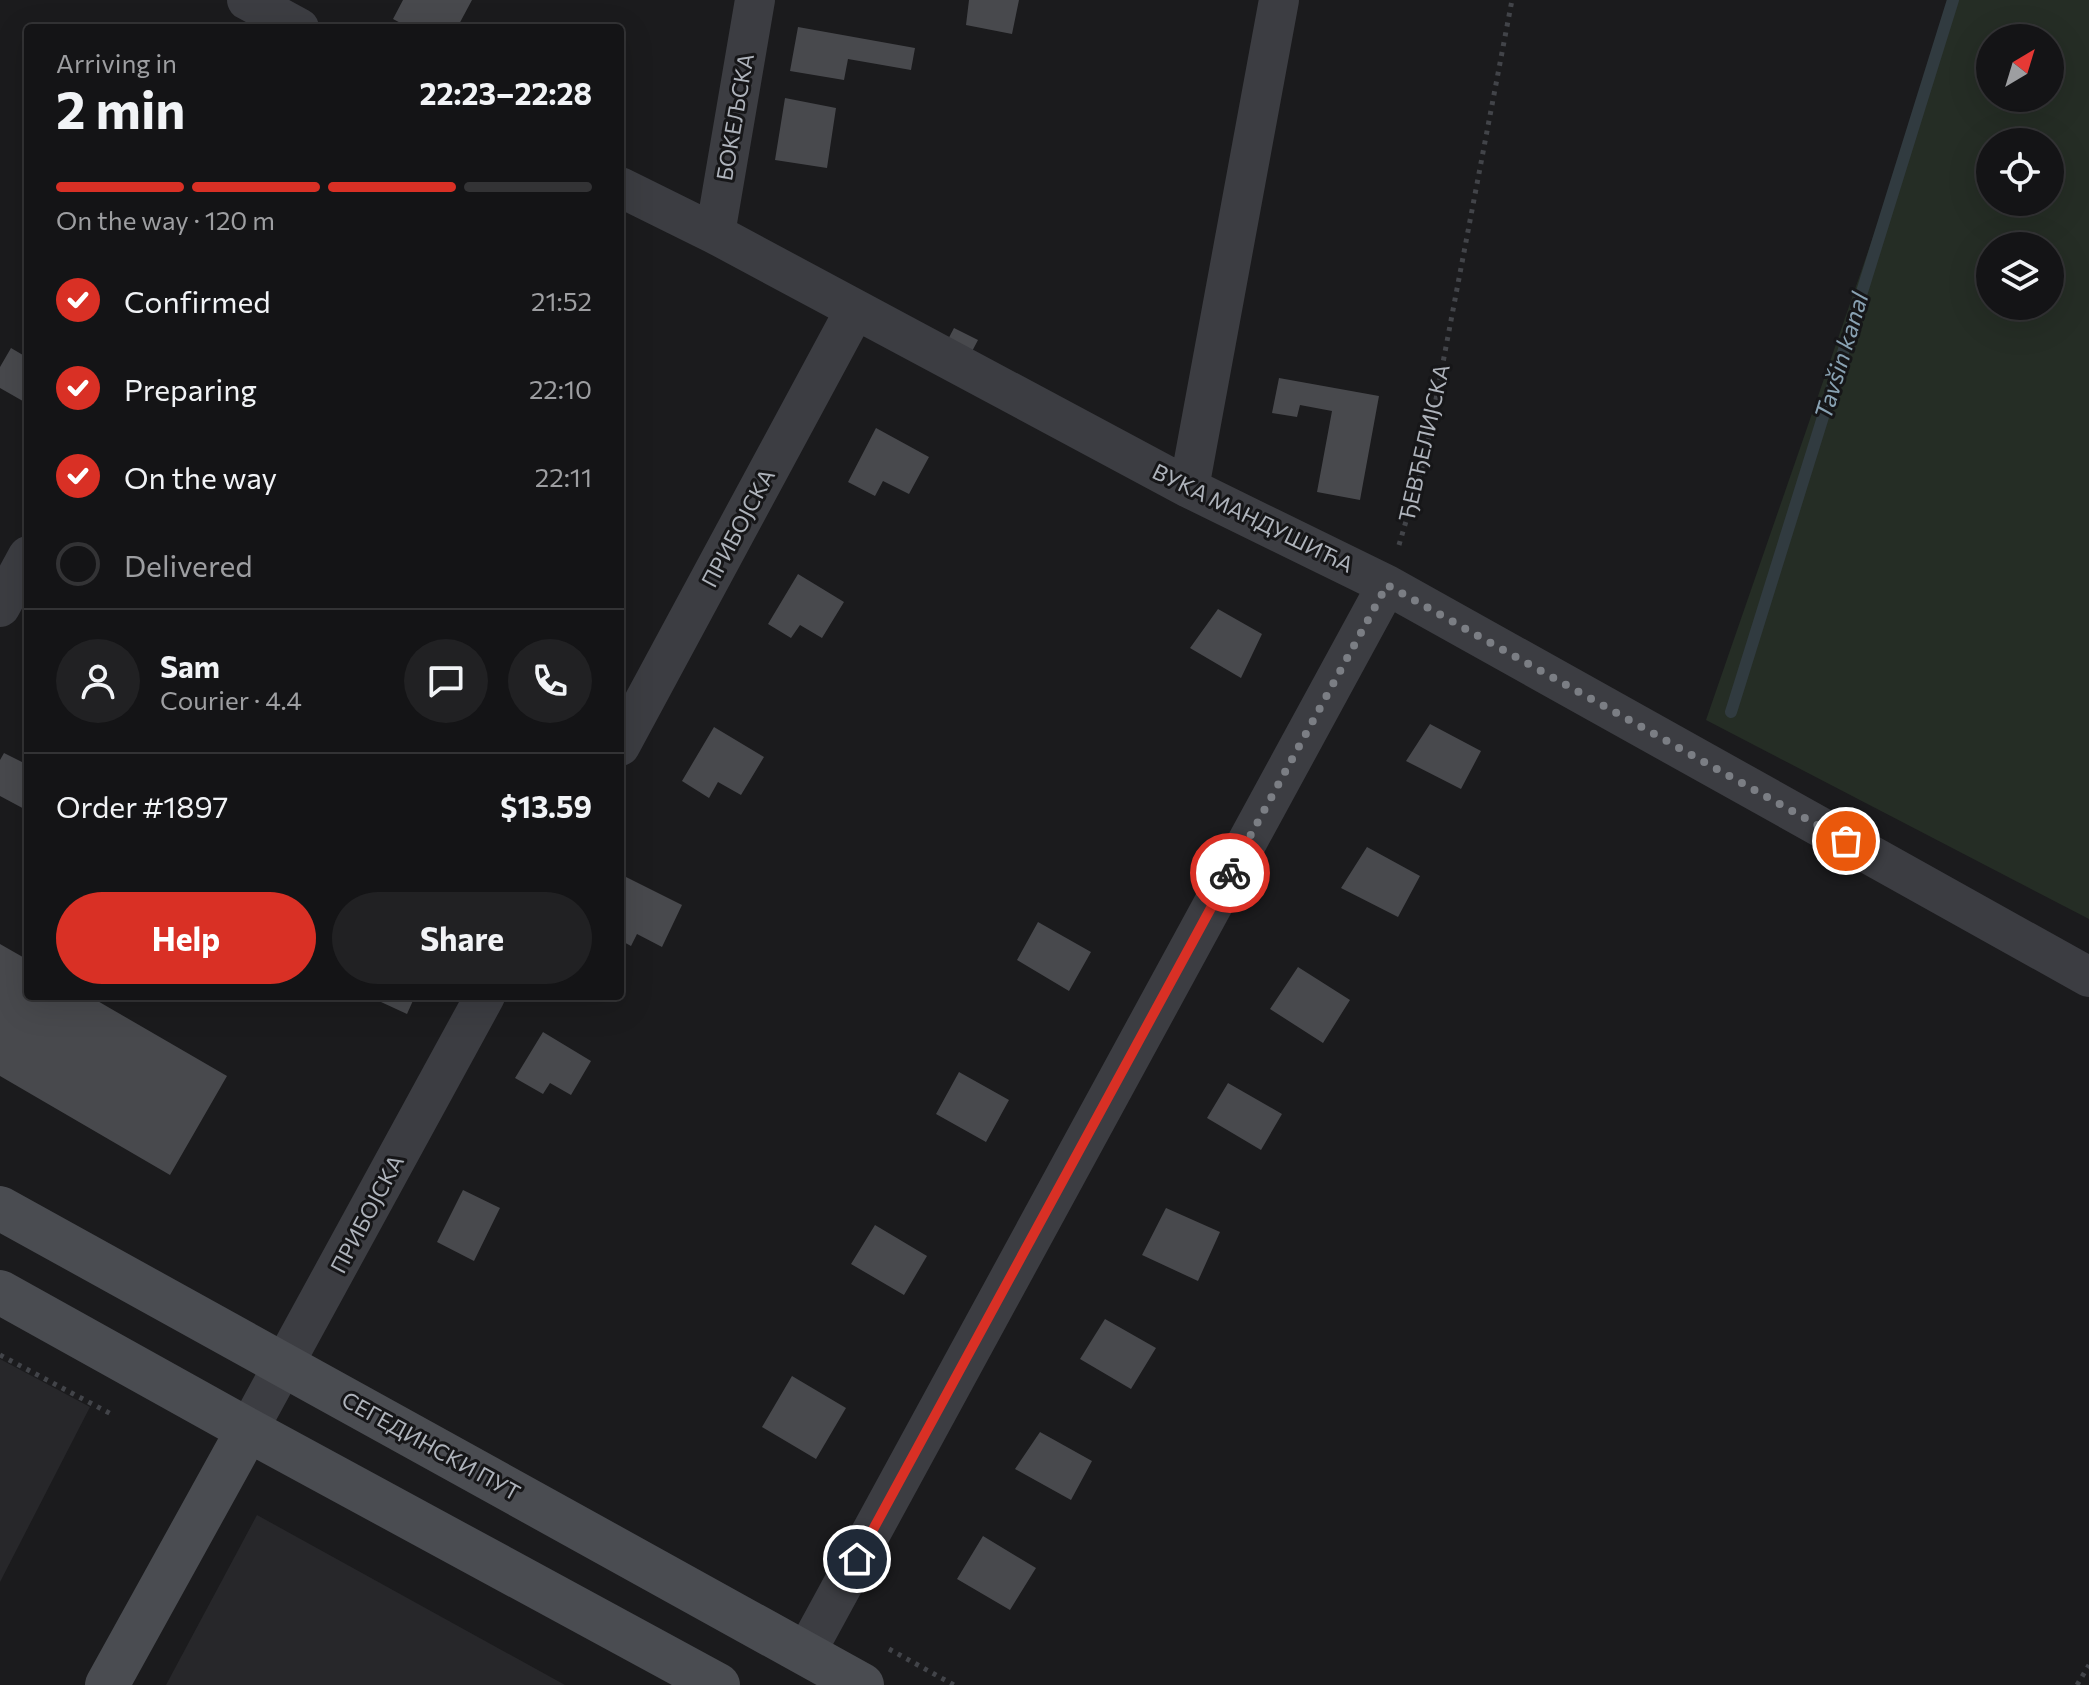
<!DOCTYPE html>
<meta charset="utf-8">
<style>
:root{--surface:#141416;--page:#212123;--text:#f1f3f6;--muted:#9d9ea1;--line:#333335;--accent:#d93025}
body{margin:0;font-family:Commissioner,sans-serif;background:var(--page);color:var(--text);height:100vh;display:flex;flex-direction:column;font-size:30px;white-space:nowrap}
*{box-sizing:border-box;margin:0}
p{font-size:26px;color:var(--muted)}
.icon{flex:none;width:44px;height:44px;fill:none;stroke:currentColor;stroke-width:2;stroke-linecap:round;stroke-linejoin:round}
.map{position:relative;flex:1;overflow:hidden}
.drawer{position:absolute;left:24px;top:24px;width:600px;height:976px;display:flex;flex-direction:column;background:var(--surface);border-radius:8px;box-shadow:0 8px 32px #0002,0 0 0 2px var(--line)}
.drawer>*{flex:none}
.needle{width:52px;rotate:38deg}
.tools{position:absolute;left:1976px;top:24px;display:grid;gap:16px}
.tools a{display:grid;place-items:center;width:88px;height:88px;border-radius:50%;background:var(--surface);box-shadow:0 8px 32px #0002,0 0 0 2px var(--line);font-size:40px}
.pin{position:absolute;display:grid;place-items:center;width:68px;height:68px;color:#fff;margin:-34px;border:4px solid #fff;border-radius:50%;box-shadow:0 2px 8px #0007}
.courier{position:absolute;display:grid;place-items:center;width:80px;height:80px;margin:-40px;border:6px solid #d93025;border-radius:50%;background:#fff;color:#222;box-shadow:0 2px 10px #0007}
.overview em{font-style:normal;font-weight:700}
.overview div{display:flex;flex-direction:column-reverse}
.overview{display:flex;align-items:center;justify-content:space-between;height:136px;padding:0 32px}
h1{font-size:52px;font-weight:700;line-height:60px}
.bar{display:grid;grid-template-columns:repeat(4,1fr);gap:12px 8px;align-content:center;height:96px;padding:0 32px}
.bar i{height:10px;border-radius:6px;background:var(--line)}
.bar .selected{background:var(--accent)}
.bar p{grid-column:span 4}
.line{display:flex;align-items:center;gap:20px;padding:0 32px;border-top:2px solid var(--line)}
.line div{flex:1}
.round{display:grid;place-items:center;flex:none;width:84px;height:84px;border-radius:42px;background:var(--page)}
ol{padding:0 32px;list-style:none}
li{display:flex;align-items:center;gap:24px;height:88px}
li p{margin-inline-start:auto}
li .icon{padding:8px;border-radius:50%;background:var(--accent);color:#fff;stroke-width:4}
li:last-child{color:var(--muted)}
li i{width:44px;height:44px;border:4px solid var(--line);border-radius:50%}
.action{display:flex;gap:16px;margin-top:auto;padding:16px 32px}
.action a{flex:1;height:92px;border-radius:48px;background:var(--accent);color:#fff;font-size:32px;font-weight:700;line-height:92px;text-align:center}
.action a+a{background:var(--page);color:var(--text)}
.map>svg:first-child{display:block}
.built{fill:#27272a}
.green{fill:#252d25;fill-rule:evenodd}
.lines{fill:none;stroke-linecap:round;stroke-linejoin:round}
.stream{stroke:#313b40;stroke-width:12}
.building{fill:#48494d}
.path{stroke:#424449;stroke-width:5;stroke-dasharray:4 6;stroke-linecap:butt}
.street{stroke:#3c3d42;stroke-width:40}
.secondary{stroke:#4a4c51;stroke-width:44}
.done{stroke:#7b7e84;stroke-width:8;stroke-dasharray:0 14.4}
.route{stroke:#d93025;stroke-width:10}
.labels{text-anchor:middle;stroke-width:6;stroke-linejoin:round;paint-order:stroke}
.street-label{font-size:22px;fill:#aeb3bb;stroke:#161618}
.water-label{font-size:24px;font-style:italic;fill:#89a2b3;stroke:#161618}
</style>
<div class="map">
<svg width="2089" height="1685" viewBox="0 0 2089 1685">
<rect width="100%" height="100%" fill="#1b1b1d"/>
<path class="built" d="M0 1359 90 1407 0 1582Z
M257 1515 565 1685H166Z"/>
<path class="green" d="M1955 0H2089V919L1706 720ZM1990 38H2050V98H1990ZM1990 142H2050V202H1990ZM1990 246H2050V306H1990Z"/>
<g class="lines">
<path class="stream" d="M1731 712 1953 0"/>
</g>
<path class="building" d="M403 0H472L457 28H410L393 19Z
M969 0H1019L1012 34 966 25Z
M798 27 915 48 911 70 848 59 844 80 790 71Z
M785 98 836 108 827 168 775 160Z
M954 328 978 340 968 359 944 347Z
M11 348 28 358V404L0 388V367Z
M1279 378 1379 396 1360 500 1317 492 1332 411 1300 405 1297 417 1272 413Z
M876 428 929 457 909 494 883 481 875 496 848 482Z
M798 574 844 602 822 638 800 625 791 638 768 624Z
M1218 609 1262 634 1241 678 1190 648Z
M1430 724 1481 751 1461 789 1406 761Z
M714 727 764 757 741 795 718 782 709 798 682 781Z
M4 753 28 765V811L0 796V760Z
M1367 847 1420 876 1398 917 1341 888Z
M626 877 682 905 662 947 637 934 631 946 620 940V889Z
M1038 922 1091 952 1069 991 1017 960Z
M0 944 28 960V996H89L227 1076 170 1175 0 1076Z
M1298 967 1350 1000 1323 1043 1270 1009Z
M368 996H415L407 1014Z
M543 1032 591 1061 571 1095 550 1083 543 1094 515 1078Z
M959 1072 1009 1100 986 1142 936 1114Z
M1228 1083 1282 1114 1261 1150 1207 1118Z
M463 1190 500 1208 474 1261 437 1242Z
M1166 1208 1220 1232 1198 1281 1142 1255Z
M875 1225 927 1256 904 1295 851 1264Z
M1105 1319 1156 1348 1131 1389 1080 1359Z
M792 1376 846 1408 816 1459 762 1427Z
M1040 1432 1092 1461 1071 1500 1015 1469Z
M983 1536 1036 1568 1010 1610 957 1579Z"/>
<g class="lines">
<path class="path" d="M1399 545 1425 457 1512 0
M0 1355 113 1415
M889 1649 954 1685
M2077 1685 2089 1665"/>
<path class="street" d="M247 0 299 28
M620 187 715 234 1189 488 1387 585 2089 977
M715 234 755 0
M1189 488 1279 0
M0 607 28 556
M620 746 855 310
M248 1430 485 996
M805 1654 1387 585"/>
<path class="secondary" d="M0 1208 862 1685
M0 1292 248 1430 718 1685
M107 1685 248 1430"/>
</g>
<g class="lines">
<path class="done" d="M1230 873 1387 585 1846 841"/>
<path class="route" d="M857 1559 1230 873"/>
</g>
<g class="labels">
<g class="street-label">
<text transform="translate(735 117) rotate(-80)" y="8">БОКЕЉСКА</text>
<text transform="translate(1424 443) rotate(-77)" y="8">ЂЕВЂЕЛИЈСКА</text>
<text transform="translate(1253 518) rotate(26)" y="8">ВУКА МАНДУШИЋА</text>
<text transform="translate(738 528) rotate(-62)" y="8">ПРИБОЈСКА</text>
<text transform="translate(367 1214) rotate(-62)" y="8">ПРИБОЈСКА</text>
<text transform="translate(431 1446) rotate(29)" y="8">СЕГЕДИНСКИ ПУТ</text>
</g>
<g class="water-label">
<text transform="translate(1842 356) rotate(-73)" y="8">Tavšin kanal</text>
</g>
</g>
</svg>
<div class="tools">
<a><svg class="needle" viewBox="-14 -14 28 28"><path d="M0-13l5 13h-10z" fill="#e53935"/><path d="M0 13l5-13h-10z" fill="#9d9ea1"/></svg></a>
<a><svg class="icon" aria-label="locate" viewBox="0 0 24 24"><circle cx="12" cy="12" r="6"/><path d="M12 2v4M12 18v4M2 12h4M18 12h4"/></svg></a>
<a><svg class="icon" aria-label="layers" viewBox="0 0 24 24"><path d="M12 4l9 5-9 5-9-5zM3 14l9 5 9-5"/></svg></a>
</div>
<div class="pin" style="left:1846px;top:841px;background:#ea580c"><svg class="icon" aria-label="bag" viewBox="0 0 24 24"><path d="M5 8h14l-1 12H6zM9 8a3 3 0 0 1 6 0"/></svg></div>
<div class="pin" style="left:857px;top:1559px;background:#1f2937"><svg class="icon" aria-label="home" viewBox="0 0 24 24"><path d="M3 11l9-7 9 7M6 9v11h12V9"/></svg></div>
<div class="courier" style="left:1230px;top:873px"><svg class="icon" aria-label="bike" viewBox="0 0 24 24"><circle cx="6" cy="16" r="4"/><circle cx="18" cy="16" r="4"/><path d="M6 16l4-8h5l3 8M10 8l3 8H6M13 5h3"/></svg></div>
<section class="drawer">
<div class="overview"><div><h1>2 min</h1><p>Arriving in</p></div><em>22:23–22:28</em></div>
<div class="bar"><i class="selected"></i><i class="selected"></i><i class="selected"></i><i></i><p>On the way · 120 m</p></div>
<ol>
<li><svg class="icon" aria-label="check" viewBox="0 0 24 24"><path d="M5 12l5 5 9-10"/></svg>Confirmed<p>21:52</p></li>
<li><svg class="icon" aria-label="check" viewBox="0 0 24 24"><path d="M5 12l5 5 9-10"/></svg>Preparing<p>22:10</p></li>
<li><svg class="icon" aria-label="check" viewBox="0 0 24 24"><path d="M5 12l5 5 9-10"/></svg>On the way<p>22:11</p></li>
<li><i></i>Delivered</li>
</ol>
<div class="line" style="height:144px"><a class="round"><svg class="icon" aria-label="person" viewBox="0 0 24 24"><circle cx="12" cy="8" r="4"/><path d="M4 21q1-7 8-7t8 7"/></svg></a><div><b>Sam</b><p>Courier · 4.4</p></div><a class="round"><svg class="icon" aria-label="chat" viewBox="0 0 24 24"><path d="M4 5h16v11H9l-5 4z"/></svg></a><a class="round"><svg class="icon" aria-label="phone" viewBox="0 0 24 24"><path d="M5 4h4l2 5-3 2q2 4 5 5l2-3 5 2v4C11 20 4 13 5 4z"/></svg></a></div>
<div class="line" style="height:104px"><div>Order #1897</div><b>$13.59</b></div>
<div class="action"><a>Help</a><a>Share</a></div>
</section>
</div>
